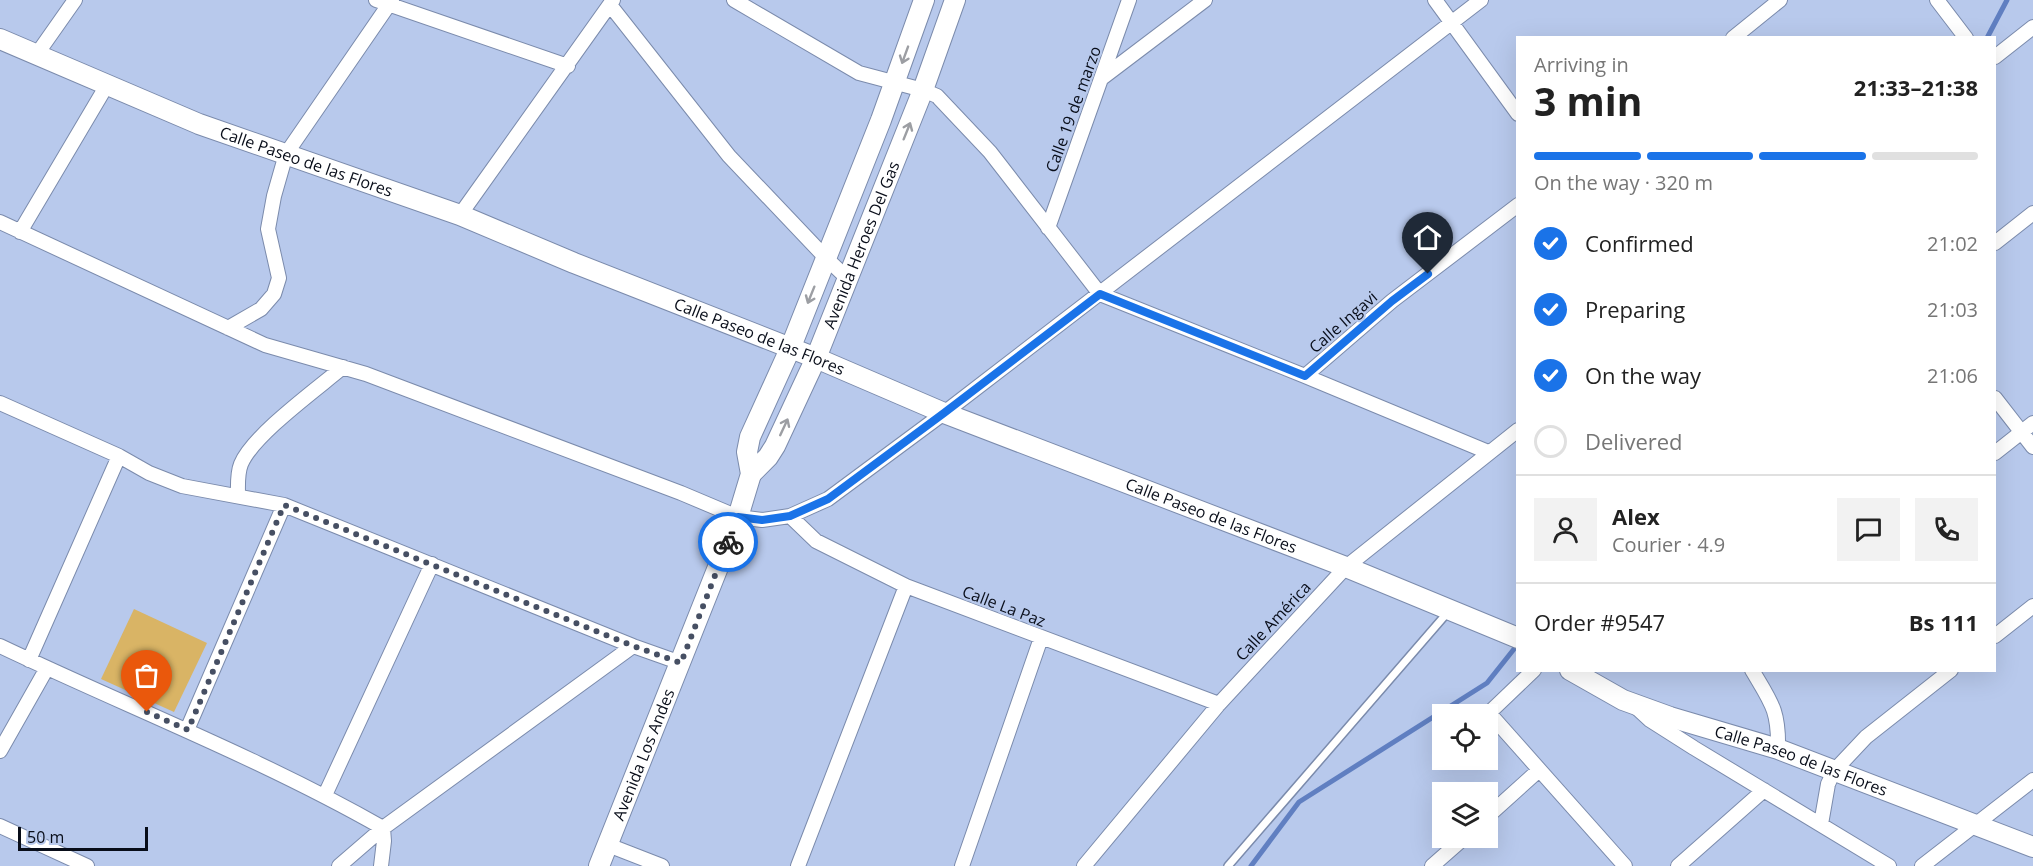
<!DOCTYPE html>
<meta charset="utf-8">
<style>
:root{--surface:#fff;--page:#f2f2f2;--text:#222;--muted:#767676;--line:#e0e0e0;--accent:#1a73e8}
body{margin:0;font-family:"Open Sans",sans-serif;background:var(--page);color:var(--text);height:100vh;display:flex;flex-direction:column;font-size:22px;white-space:nowrap}
*{box-sizing:border-box;margin:0}
p{font-size:20px;color:var(--muted)}
.icon{flex:none;width:33px;height:33px;fill:none;stroke:currentColor;stroke-width:2;stroke-linecap:round;stroke-linejoin:round}
.map{position:relative;flex:1;overflow:hidden}
.sheet{position:absolute;left:1516px;top:36px;width:480px;height:636px;display:flex;flex-direction:column;background:var(--surface);border-radius:0px;box-shadow:0 6px 24px #0002}
.sheet>*{flex:none}
.buttons{position:absolute;left:1432px;top:704px;display:grid;gap:12px}
.buttons a{display:grid;place-items:center;width:66px;height:66px;border-radius:0px;background:var(--surface);box-shadow:0 6px 24px #0002;font-size:30px}
.scale{position:absolute;left:18px;bottom:15px;width:130px;box-sizing:border-box;padding-left:6px;border:3px solid #080d19;border-top:0;font-size:16px;line-height:21px;white-space:nowrap;color:#080d19;-webkit-text-stroke:4px #b8c9ec;paint-order:stroke}
.pin{position:absolute;display:grid;place-items:center;width:51px;height:51px;color:#fff;margin:-62px -26px;border-radius:50% 50% 50% 0;rotate:-45deg;box-shadow:0 0 6px #0007}
.pin .icon{rotate:45deg}
.courier{position:absolute;display:grid;place-items:center;width:60px;height:60px;margin:-30px;border:4px solid #1a73e8;border-radius:50%;background:#fff;color:#222;box-shadow:0 2px 8px #0007}
.head em{font-style:normal;font-weight:700}
.head div{display:flex;flex-direction:column-reverse}
.head{display:flex;align-items:center;justify-content:space-between;height:102px;padding:0 18px}
h1{font-size:39px;font-weight:700;line-height:45px}
.bar{display:grid;grid-template-columns:repeat(4,1fr);gap:9px 6px;align-content:center;height:72px;padding:0 18px}
.bar i{height:8px;border-radius:4px;background:var(--line)}
.bar .current{background:var(--accent)}
.bar p{grid-column:span 4}
.line{display:flex;align-items:center;gap:15px;padding:0 18px;border-top:2px solid var(--line)}
.line div{flex:1}
.round{display:grid;place-items:center;flex:none;width:63px;height:63px;border-radius:0px;background:var(--page)}
ol{padding:0 18px;list-style:none}
li{display:flex;align-items:center;gap:18px;height:66px}
li p{margin-inline-start:auto}
li .icon{padding:6px;border-radius:50%;background:var(--accent);color:#fff;stroke-width:4}
li:last-child{color:var(--muted)}
li i{width:33px;height:33px;border:3px solid var(--line);border-radius:50%}
.map>svg:first-child{display:block}
.green{fill:#d9b465}
.lines{fill:none;stroke-linecap:round;stroke-linejoin:round}
.stream{stroke:#607fc1;stroke-width:5}
.lane-casing{stroke:#7b8bac;stroke-width:10}
.street-casing{stroke:#7b8bac;stroke-width:16}
.secondary-casing{stroke:#7b8bac;stroke-width:22}
.lane{stroke:#fff;stroke-width:7}
.street{stroke:#fff;stroke-width:14}
.secondary{stroke:#fff;stroke-width:20}
.oneway{stroke:#9c9ea3}
.done{stroke:#464f63;stroke-width:6;stroke-dasharray:0 10.8}
.route{stroke:#1a73e8;stroke-width:8}
.labels{text-anchor:middle;stroke-width:4.5;stroke-linejoin:round;paint-order:stroke}
.street-label{font-size:16px;fill:#080d19;stroke:#b8c9ec}
</style>
<div class="map">
<svg width="2033" height="866" viewBox="0 0 2033 866">
<rect width="100%" height="100%" fill="#b8c9ec"/>
<path class="green" d="M134 609 207 643 174 712 101 679Z"/>
<g class="lines">
<path class="stream" d="M1987 38 2007 0
M1251 866 1299 802 1487 683 1518 644"/>
<defs>
<path id="lane" d="M1228 866 1448 612"/>
<path id="street" d="M376 0 568 66
M734 0 859 73 923 90 937 96 990 152 1100 294 1305 376 1488 452
M1435 0 1518 114
M1937 0 1966 38
M610 5 729 156 826 258 847 278
M1733 38 1780 0
M37 54 75 0
M1995 57 2033 27
M1102 78 1205 0
M460 215 613 0
M0 222 265 345 366 374 681 493 738 517 762 520 790 516 828 499 944 413 1481 0
M1048 228 1129 0
M20 232 107 85
M1995 243 2033 213
M228 328 261 309 274 294 279 278 268 229 274 196 286 154 392 0
M1305 376 1392 301 1518 205
M1995 398 2033 447
M0 403 119 456 149 473 182 486 284 505 633 646 681 663
M1995 453 2033 423
M238 496C238 485 237 474 241 464 253 435 317 389 343 367
M790 516 816 541 906 586 1219 704
M1995 636 2033 606
M0 646C128 707 260 758 383 828L384 841 381 866
M29 660 119 456
M1534 670 1489 713 1625 866
M1752 670C1771 702 1779 710 1778 749
M1637 708 1650 720 1694 748 1889 866
M187 730 284 505
M0 751 47 668
M325 795 432 564
M1488 816 1539 770
M1821 824 1828 784 1834 771 1866 737 1951 670
M0 826 87 866
M608 845 662 866
M339 866 383 828 633 646
M798 866 906 586
M962 866 1041 638
M1084 866 1219 704 1346 567 1518 430
M1432 866 1465 837
M1678 866 1764 790
M1922 866 2033 780"/>
<g id="secondary">
<path id="s1" d="M0 39 199 124 460 215 574 263 816 358 944 413 1346 567 1518 638"/>
<path id="s2" d="M751 474 768 457 775 446 816 358 923 90 955 0"/>
<path id="s3" d="M1570 670 1623 700 1670 717 1778 749 2033 847"/>
<path id="s4" d="M599 866 738 517 751 474 747 452 750 437 790 349 881 120 924 0"/>
</g>
</defs>
<use href="#lane" class="lane-casing"/>
<use href="#street" class="street-casing"/>
<use href="#secondary" class="secondary-casing"/>
<use href="#lane" class="lane"/>
<use href="#street" class="street"/>
<use href="#secondary" class="secondary"/>
</g>
<defs><path id="oneway-shaft" d="M-6 0H5M1.5-3L5.5 0L1.5 3" fill="none" stroke-width="1.6" stroke-linecap="round" stroke-linejoin="round" transform="scale(1.5)"/></defs>
<g class="oneway">
<use href="#oneway-shaft" transform="translate(905 55) rotate(110)"/>
<use href="#oneway-shaft" transform="translate(907 131) rotate(-68)"/>
<use href="#oneway-shaft" transform="translate(811 295) rotate(112)"/>
<use href="#oneway-shaft" transform="translate(784 427) rotate(-65)"/>
</g>
<g class="lines">
<path class="done" d="M147 712 188 730 284 505 633 646 681 663 728 542"/>
<path class="route" d="M728 542 738 517 762 520 790 516 828 499 944 413 1100 294 1305 376 1392 301 1428 274"/>
</g>
<g class="labels">
<g class="street-label">
<text transform="translate(1073 109) rotate(-70)" y="6">Calle 19 de marzo</text>
<text dy="6" stroke="none"><textPath href="#s1" startOffset="330">Calle Paseo de las Flores</textPath></text>
<text dy="6" stroke="none"><textPath href="#s2" startOffset="256">Avenida Heroes Del Gas</textPath></text>
<text transform="translate(1343 322) rotate(-41)" y="6">Calle Ingavi</text>
<text dy="6" stroke="none"><textPath href="#s1" startOffset="816">Calle Paseo de las Flores</textPath></text>
<text dy="6" stroke="none"><textPath href="#s1" startOffset="1302">Calle Paseo de las Flores</textPath></text>
<text transform="translate(1004 606) rotate(21)" y="6">Calle La Paz</text>
<text transform="translate(1273 621) rotate(-47)" y="6">Calle América</text>
<text dy="6" stroke="none"><textPath href="#s4" startOffset="120">Avenida Los Andes</textPath></text>
<text dy="6" stroke="none"><textPath href="#s3" startOffset="249">Calle Paseo de las Flores</textPath></text>
</g>
</g>
</svg>
<div class="buttons">
<a><svg class="icon" aria-label="locate" viewBox="0 0 24 24"><circle cx="12" cy="12" r="6"/><path d="M12 2v4M12 18v4M2 12h4M18 12h4"/></svg></a>
<a><svg class="icon" aria-label="layers" viewBox="0 0 24 24"><path d="M12 4l9 5-9 5-9-5zM3 14l9 5 9-5"/></svg></a>
</div>
<div class="scale">50 m</div>
<div class="pin" style="left:147px;top:712px;background:#ea580c"><svg class="icon" aria-label="bag" viewBox="0 0 24 24"><path d="M5 8h14l-1 12H6zM9 8a3 3 0 0 1 6 0"/></svg></div>
<div class="pin" style="left:1428px;top:274px;background:#1f2937"><svg class="icon" aria-label="home" viewBox="0 0 24 24"><path d="M3 11l9-7 9 7M6 9v11h12V9"/></svg></div>
<div class="courier" style="left:728px;top:542px"><svg class="icon" aria-label="bike" viewBox="0 0 24 24"><circle cx="6" cy="16" r="4"/><circle cx="18" cy="16" r="4"/><path d="M6 16l4-8h5l3 8M10 8l3 8H6M13 5h3"/></svg></div>
<section class="sheet">
<div class="head"><div><h1>3 min</h1><p>Arriving in</p></div><em>21:33–21:38</em></div>
<div class="bar"><i class="current"></i><i class="current"></i><i class="current"></i><i></i><p>On the way · 320 m</p></div>
<ol>
<li><svg class="icon" aria-label="check" viewBox="0 0 24 24"><path d="M5 12l5 5 9-10"/></svg>Confirmed<p>21:02</p></li>
<li><svg class="icon" aria-label="check" viewBox="0 0 24 24"><path d="M5 12l5 5 9-10"/></svg>Preparing<p>21:03</p></li>
<li><svg class="icon" aria-label="check" viewBox="0 0 24 24"><path d="M5 12l5 5 9-10"/></svg>On the way<p>21:06</p></li>
<li><i></i>Delivered</li>
</ol>
<div class="line" style="height:108px"><a class="round"><svg class="icon" aria-label="person" viewBox="0 0 24 24"><circle cx="12" cy="8" r="4"/><path d="M4 21q1-7 8-7t8 7"/></svg></a><div><b>Alex</b><p>Courier · 4.9</p></div><a class="round"><svg class="icon" aria-label="chat" viewBox="0 0 24 24"><path d="M4 5h16v11H9l-5 4z"/></svg></a><a class="round"><svg class="icon" aria-label="phone" viewBox="0 0 24 24"><path d="M5 4h4l2 5-3 2q2 4 5 5l2-3 5 2v4C11 20 4 13 5 4z"/></svg></a></div>
<div class="line" style="height:78px"><div>Order #9547</div><b>Bs 111</b></div>
</section>
</div>
